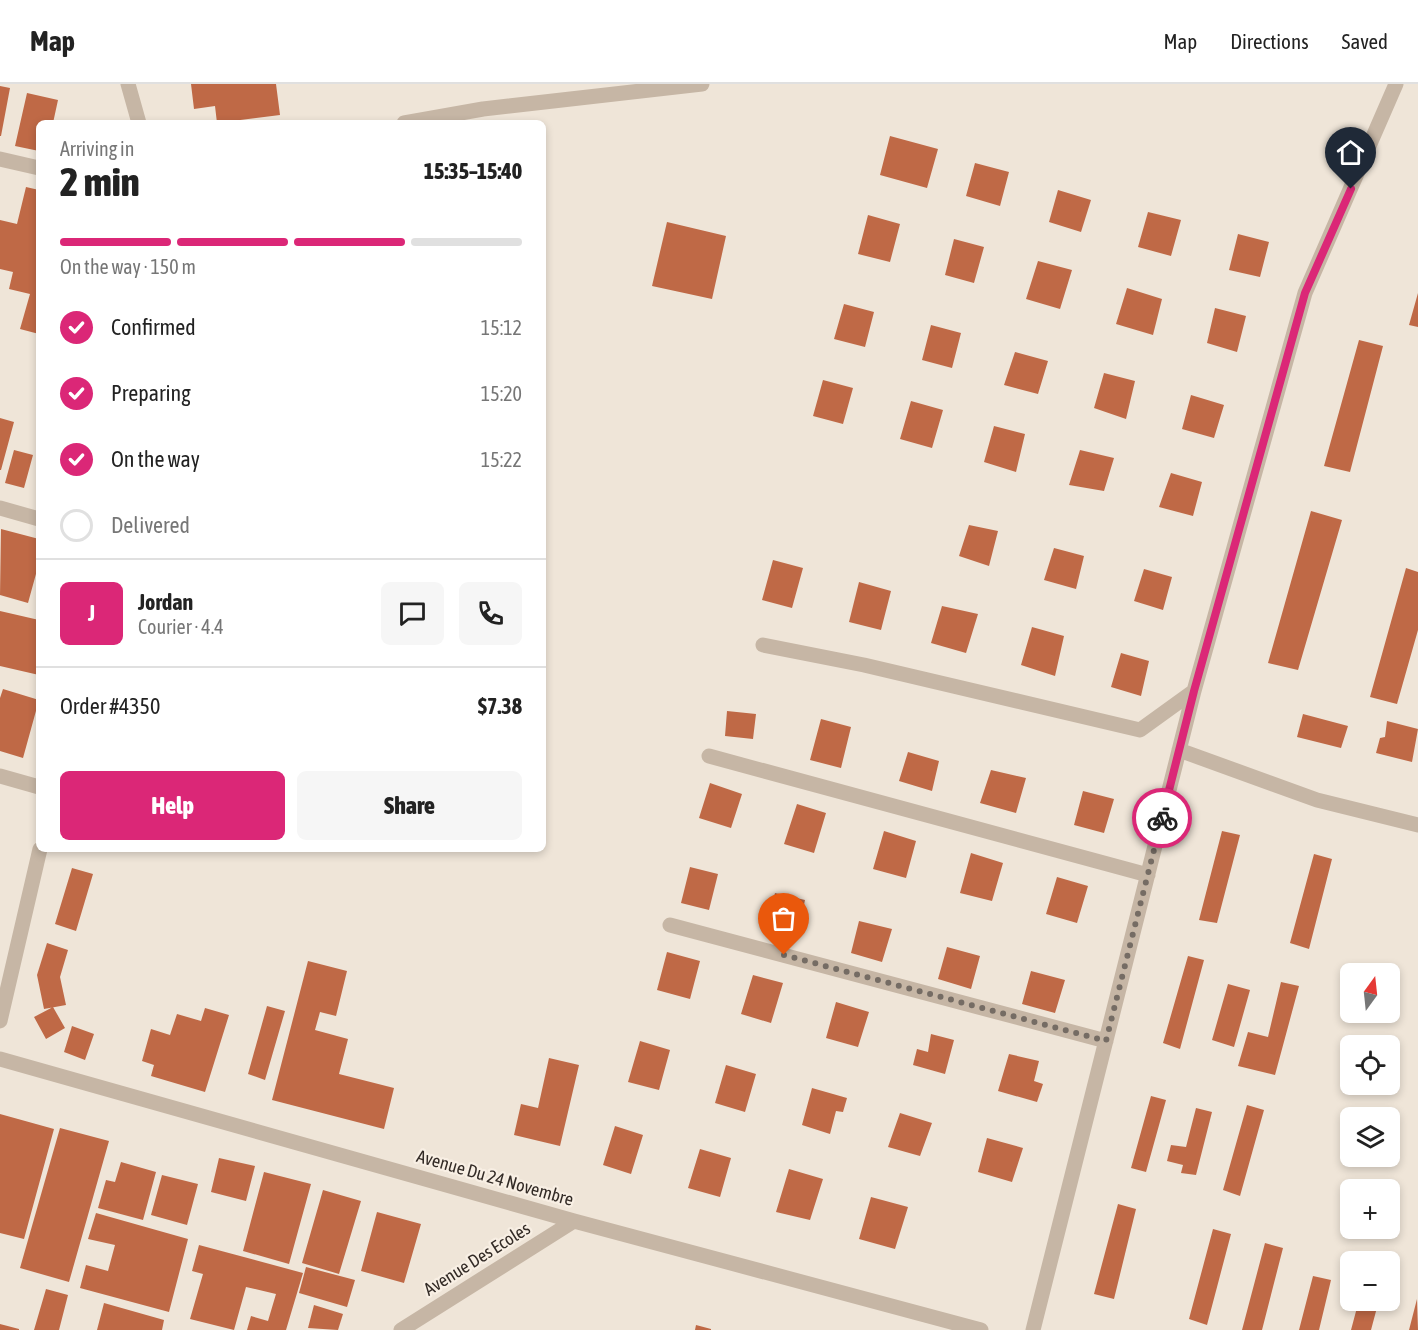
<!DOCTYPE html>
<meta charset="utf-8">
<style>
:root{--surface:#fff;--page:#f6f6f6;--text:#222;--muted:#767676;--line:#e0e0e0;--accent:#db2777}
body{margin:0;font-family:"Asap Condensed",sans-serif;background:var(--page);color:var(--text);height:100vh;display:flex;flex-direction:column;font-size:22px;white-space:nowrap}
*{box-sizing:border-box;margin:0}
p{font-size:20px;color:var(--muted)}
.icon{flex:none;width:33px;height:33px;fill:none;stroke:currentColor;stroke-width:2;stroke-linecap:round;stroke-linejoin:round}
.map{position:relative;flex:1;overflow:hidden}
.side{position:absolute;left:36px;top:36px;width:510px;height:732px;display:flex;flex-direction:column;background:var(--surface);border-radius:9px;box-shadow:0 3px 9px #0003}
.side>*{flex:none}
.needle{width:39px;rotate:15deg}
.tools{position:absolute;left:1340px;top:879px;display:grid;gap:12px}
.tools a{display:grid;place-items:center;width:60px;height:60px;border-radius:9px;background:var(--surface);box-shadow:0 3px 9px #0003;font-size:30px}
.pin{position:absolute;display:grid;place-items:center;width:51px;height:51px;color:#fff;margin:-62px -26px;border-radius:50% 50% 50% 0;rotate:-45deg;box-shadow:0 0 6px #0007}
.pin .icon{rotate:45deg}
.courier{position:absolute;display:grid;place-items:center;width:60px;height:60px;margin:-30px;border:4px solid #db2777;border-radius:50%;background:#fff;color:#222;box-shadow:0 2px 8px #0007}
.head em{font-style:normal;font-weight:800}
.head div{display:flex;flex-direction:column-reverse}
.head{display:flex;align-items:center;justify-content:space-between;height:102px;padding:0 24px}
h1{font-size:39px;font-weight:800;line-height:45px}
.bar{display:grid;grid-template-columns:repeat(4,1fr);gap:9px 6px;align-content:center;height:72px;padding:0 24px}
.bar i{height:8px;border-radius:4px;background:var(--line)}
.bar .selected{background:var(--accent)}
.bar p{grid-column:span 4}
.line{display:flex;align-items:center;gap:15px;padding:0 24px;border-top:2px solid var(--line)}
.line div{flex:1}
.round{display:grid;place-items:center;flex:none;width:63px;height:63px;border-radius:9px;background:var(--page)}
ol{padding:0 24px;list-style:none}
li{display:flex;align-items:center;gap:18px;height:66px}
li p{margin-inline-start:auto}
li .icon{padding:6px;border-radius:50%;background:var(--accent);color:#fff;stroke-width:4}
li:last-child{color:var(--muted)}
li i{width:33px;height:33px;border:3px solid var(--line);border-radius:50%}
.button{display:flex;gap:12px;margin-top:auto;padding:12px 24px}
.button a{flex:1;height:69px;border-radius:9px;background:var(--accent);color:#fff;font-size:24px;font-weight:800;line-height:69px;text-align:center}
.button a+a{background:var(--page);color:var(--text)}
header{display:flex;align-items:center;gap:36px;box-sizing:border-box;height:84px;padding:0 30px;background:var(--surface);border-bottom:2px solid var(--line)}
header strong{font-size:28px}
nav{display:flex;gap:33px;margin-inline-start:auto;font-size:21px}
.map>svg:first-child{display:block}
.building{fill:#bf6946}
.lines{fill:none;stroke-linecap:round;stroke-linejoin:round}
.minor{stroke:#c6b6a5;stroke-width:15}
.done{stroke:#756c64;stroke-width:6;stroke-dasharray:0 10.8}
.route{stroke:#db2777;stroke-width:8}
.labels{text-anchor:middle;stroke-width:4.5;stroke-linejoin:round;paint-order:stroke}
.street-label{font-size:18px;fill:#332b26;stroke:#f8efe4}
</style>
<header>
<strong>Map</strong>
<nav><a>Map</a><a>Directions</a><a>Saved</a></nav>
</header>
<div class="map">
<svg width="1418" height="1246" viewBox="0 0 1418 1246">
<rect width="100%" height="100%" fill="#efe5d8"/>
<path class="building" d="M191 0H276L280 31 217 39 215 22 194 25Z
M0 2 10 4 1 52H0Z
M27 9 58 16 53 39H39V67L15 62Z
M890 52 938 65 927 104 880 91Z
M975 79 1009 88 1000 122 966 112Z
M26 103 39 106V250L20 245 30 210 9 205 13 188 0 185V136L17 140Z
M1058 106 1091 116 1081 148 1049 138Z
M1148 128 1181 136 1171 172 1138 163Z
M868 131 900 140 890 178 858 170Z
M667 138 726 152 712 215 652 202Z
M1238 150 1269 158 1260 193 1229 186Z
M954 155 984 163 974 199 945 191Z
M1038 177 1072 186 1060 225 1026 215Z
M1127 204 1162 215 1153 251 1116 240Z
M1418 209V243L1409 241Z
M844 220 874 228 865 263 834 255Z
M1215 224 1246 232 1237 268 1207 259Z
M931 241 961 249 952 284 922 276Z
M1359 256 1383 262 1350 388 1324 382Z
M1015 268 1048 277 1038 310 1004 301Z
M1104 289 1135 297 1126 335 1094 324Z
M823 296 853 304 843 340 813 332Z
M1191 311 1224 321 1214 354 1182 345Z
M911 317 943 326 932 364 900 355Z
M0 334 14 338 1 386H0Z
M994 342 1025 350 1016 388 984 378Z
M14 366 33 371 24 404 5 399Z
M1080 366 1114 374 1104 407 1069 401Z
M1171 389 1202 398 1193 432 1159 423Z
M1311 427 1342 436 1298 586 1268 579Z
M969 441 998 447 989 482 959 472Z
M1 445 39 455V479L28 519 0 511Z
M1054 464 1084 472 1076 505 1044 496Z
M773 476 803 484 792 524 762 516Z
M1406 484 1418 488V546L1397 620 1370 613Z
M1144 485 1172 493 1163 526 1134 517Z
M859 498 891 507 881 546 849 538Z
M942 522 978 530 966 569 931 559Z
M0 527 39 536V591L0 582Z
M1032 543 1064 552 1055 592 1021 581Z
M1121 569 1149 577 1141 612 1111 603Z
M3 605 39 616 23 674 0 667V614Z
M727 627 756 630 753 655 725 652Z
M1303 630 1348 642 1341 664 1297 653Z
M821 635 851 643 841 684 810 676Z
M1387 637 1418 645 1412 678 1376 669 1380 654 1385 653Z
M908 668 939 677 932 707 899 697Z
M991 686 1026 694 1016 729 980 719Z
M710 699 742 710 731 744 699 734Z
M1083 707 1114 715 1104 749 1074 741Z
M797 720 826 729 814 769 784 760Z
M884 747 916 757 906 794 873 785Z
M1222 747 1240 751 1217 839 1199 836Z
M971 769 1003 779 992 817 960 809Z
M1314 770 1332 775 1309 865 1290 859Z
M690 783 718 790 709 826 681 819Z
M72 784 93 790 76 847 55 840Z
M1057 793 1088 802 1077 839 1046 830Z
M775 809 805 816 797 852 766 844Z
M859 837 892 845 882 878 851 869Z
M47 859 68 866 60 893 66 921 44 925 37 891Z
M947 863 980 872 971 905 938 895Z
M667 868 700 877 690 915 657 906Z
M1188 872 1204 876 1180 965 1163 959Z
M308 877 347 887 336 932 320 928 315 946 348 955 339 990 394 1004 384 1045 272 1016Z
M1031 887 1065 896 1055 929 1022 920Z
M753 891 783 899 771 939 741 930Z
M1281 898 1299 902 1275 991 1238 982 1248 948 1268 953Z
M1228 900 1250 906 1234 963 1212 956Z
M836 918 869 928 858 963 826 954Z
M267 922 285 927 265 996 248 990Z
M53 923 65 944 46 955 34 933Z
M205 924 229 931 205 1008 151 992 154 981 142 977 151 945 170 951 177 930 201 937Z
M72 942 94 950 85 976 64 968Z
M931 950 954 956 945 990 913 981 917 965 928 968Z
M640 957 670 966 659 1006 628 998Z
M1009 970 1039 977 1034 997 1043 1000 1037 1018 998 1007Z
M549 974 579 981 560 1062 514 1051 521 1020 538 1024Z
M726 981 756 990 745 1028 715 1019Z
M812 1004 847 1014 843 1028 836 1027 830 1050 802 1041Z
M1151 1012 1166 1016 1146 1088 1131 1084Z
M1247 1021 1264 1026 1240 1112 1223 1106Z
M1196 1024 1212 1028 1196 1091 1181 1089 1183 1081 1167 1077 1171 1061 1186 1063Z
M900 1029 932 1039 920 1072 888 1063Z
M0 1030 54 1045 24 1155 0 1149Z
M615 1042 643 1051 631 1090 603 1081Z
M60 1044 109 1057 69 1198 20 1184Z
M987 1054 1023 1064 1012 1098 978 1088Z
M700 1065 731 1074 720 1113 688 1104Z
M219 1074 255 1082 246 1117 211 1108Z
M121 1078 156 1088 143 1136 98 1124 106 1096 115 1098Z
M789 1085 823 1095 810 1136 776 1128Z
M264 1088 311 1100 289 1180 243 1167Z
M162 1091 198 1100 187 1141 151 1131Z
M323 1106 361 1117 339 1190 302 1179Z
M871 1113 908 1123 895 1165 859 1155Z
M1118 1120 1136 1125 1114 1215 1094 1210Z
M377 1128 421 1140 404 1199 361 1187Z
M96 1129 188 1155 169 1228 80 1204 86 1181 108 1187 115 1161 88 1155Z
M1213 1145 1231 1150 1207 1241 1189 1235Z
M1265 1159 1283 1164 1262 1246H1242Z
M199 1161 303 1189 286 1246H247L251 1232 268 1237 276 1210 246 1203 234 1246 190 1235 203 1190 192 1187Z
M306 1183 355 1196 347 1223 299 1209Z
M1313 1192 1331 1196 1319 1246H1299Z
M46 1205 68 1211 59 1246H34Z
M1417 1215 1418 1246H1409Z
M1359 1216H1379L1371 1246H1351Z
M104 1219 164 1236 162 1246H97Z
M314 1221 343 1230 338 1246 308 1244Z
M0 1240 19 1245V1246H0Z
M696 1241 711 1245V1246H695Z"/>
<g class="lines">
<path class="minor" d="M128 0 139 39
M404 39 483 25 702 0
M0 75 39 84
M0 424 39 435
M763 561 864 581 1140 646 1194 607 1305 209 1396 0
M1179 666 1317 716 1418 741
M709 672 1148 791
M0 692 39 703
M670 841 1106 957
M0 937 40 765
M0 975 574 1137 981 1246
M401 1246 574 1137
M1033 1246 1194 607"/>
</g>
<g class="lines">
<path class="done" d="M784 871 1106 957 1162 734"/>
<path class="route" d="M1162 734 1194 607 1305 209 1351 105"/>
</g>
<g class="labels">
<g class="street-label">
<text transform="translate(495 1094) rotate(16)" y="6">Avenue Du 24 Novembre</text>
<text transform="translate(477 1175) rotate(-32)" y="6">Avenue Des Ecoles</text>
</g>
</g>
</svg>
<div class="tools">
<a><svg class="needle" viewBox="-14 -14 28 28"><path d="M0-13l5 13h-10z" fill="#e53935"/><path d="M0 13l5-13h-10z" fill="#767676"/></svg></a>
<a><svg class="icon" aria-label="locate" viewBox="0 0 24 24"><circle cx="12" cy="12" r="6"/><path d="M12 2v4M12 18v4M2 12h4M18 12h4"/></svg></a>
<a><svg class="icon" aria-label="layers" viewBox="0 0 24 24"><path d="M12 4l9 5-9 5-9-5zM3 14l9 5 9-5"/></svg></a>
<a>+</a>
<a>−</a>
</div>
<div class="pin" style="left:784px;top:871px;background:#ea580c"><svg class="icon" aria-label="bag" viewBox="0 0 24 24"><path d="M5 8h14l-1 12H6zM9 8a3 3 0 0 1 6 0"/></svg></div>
<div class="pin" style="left:1351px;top:105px;background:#1f2937"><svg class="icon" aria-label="home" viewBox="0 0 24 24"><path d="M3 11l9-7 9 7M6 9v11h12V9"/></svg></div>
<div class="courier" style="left:1162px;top:734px"><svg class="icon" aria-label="bike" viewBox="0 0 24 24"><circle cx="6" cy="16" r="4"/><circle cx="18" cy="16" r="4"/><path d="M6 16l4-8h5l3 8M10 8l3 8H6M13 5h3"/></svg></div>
<section class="side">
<div class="head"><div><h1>2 min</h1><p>Arriving in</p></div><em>15:35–15:40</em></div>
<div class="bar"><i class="selected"></i><i class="selected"></i><i class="selected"></i><i></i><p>On the way · 150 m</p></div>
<ol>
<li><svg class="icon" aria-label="check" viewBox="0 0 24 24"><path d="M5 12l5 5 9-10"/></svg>Confirmed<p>15:12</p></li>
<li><svg class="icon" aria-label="check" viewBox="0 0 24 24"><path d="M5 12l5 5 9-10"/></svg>Preparing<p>15:20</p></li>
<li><svg class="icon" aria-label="check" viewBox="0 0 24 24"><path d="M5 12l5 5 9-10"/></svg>On the way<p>15:22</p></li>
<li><i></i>Delivered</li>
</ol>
<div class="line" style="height:108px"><b class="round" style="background:var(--accent);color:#fff">J</b><div><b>Jordan</b><p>Courier · 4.4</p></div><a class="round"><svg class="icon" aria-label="chat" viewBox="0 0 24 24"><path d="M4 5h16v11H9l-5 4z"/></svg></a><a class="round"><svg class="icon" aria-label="phone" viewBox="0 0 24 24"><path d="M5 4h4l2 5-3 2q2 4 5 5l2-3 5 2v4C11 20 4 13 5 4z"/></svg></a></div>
<div class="line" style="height:78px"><div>Order #4350</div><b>$7.38</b></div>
<div class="button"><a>Help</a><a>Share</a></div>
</section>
</div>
